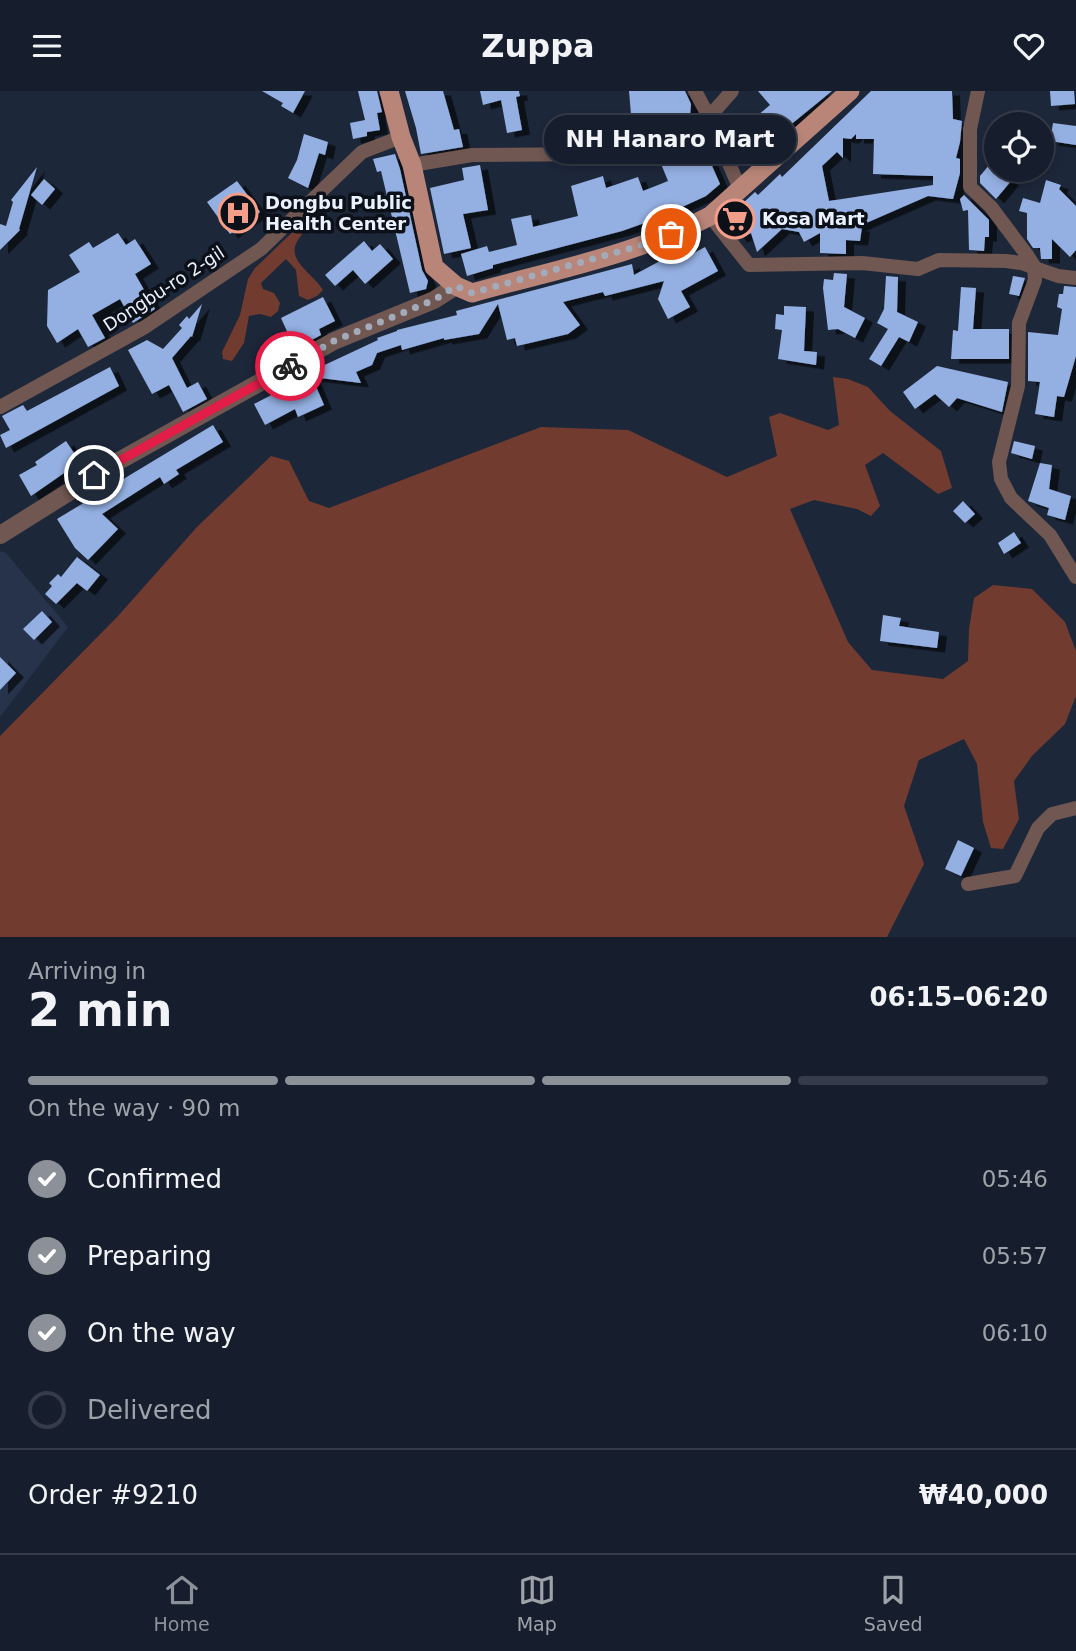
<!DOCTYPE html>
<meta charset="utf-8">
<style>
:root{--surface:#161d2c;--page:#1f2634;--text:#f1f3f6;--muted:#9ea2a9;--line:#353b48;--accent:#8c9099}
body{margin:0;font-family:"DejaVu Sans",sans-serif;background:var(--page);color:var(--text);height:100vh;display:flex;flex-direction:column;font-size:26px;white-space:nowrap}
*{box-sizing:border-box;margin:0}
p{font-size:23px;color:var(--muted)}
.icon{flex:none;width:38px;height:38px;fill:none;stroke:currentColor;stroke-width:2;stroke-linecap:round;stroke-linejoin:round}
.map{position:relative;height:846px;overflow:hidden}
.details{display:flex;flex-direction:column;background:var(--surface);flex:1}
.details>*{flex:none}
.controls{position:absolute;left:984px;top:21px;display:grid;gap:14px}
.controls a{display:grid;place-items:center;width:70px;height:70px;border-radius:50%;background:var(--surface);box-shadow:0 4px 10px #0003,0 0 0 2px var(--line);font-size:35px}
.pin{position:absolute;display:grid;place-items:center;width:60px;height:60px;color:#fff;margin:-30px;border:4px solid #fff;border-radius:50%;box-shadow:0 2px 7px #0007}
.courier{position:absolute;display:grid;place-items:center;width:70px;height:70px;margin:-35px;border:5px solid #e11d48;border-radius:50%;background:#fff;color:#222;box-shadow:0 2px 9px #0007}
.bubble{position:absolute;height:49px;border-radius:24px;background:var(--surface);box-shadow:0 4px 10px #0003,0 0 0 2px var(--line);font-size:23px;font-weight:600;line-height:49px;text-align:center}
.head em{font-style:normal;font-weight:600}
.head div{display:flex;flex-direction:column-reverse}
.head{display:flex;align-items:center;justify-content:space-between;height:119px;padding:0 28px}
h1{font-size:46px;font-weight:600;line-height:52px}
.bar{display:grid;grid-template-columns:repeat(4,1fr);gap:10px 7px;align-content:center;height:84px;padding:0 28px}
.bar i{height:9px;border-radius:5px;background:var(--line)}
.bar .current{background:var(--accent)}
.bar p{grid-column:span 4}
.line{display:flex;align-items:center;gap:18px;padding:0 28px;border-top:2px solid var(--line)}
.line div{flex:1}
ol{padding:0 28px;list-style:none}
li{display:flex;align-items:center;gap:21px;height:77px}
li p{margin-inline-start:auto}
li .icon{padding:7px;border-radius:50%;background:var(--accent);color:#fff;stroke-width:4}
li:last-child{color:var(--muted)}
li i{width:38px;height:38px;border:4px solid var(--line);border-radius:50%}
header{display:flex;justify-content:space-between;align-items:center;height:91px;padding:0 28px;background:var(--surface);font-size:32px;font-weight:600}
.menu{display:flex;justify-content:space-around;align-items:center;height:98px;border-top:2px solid var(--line);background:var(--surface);font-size:19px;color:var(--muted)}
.menu a{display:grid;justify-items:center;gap:4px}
.menu .current{color:var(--accent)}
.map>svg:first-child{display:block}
.built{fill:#26334b}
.forest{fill:#713b2f}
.building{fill:#94b0e2;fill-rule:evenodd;filter:url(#shadow)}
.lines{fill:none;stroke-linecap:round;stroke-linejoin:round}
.minor{stroke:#705751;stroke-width:14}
.tertiary{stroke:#705751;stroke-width:18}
.primary{stroke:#b88578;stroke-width:19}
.done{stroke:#a3abba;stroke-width:7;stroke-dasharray:0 12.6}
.route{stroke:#e11d48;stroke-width:9}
.labels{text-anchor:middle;stroke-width:7;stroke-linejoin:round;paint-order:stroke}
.poi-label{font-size:18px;font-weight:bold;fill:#ebf2ff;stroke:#0c1018;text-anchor:start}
.street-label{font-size:18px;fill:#ebf2ff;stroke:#0c1018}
</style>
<header><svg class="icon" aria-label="menu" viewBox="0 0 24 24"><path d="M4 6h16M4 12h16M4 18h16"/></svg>Zuppa<svg class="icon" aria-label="heart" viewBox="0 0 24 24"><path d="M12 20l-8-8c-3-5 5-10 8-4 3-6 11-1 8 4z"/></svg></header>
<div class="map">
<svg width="1076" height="846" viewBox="0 0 1076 846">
<defs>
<filter id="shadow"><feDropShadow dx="8" dy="4.5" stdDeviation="0" flood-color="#0009"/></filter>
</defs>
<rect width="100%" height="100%" fill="#1d273a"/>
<path class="built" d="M0 460 6 462 68 536 0 626Z"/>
<path class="forest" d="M301 133 305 135C304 144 297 147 295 156 291 172 316 186 323 199L317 205 308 209 299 205 296 179 286 168 261 192 263 198 274 202 280 212 278 220 271 226 260 223 249 225 244 252 232 270 223 268 222 261 240 224 248 188 255 177Z
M833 286 848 288 868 296 890 320 941 360 952 397 938 403 883 362 865 374 880 415 871 425 857 418 814 409 790 418 848 551 872 579 943 588 968 570 969 538 974 507 993 494 1032 498 1065 531 1076 560V605L1065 633 1032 665 1014 690 1019 728 1003 758 991 757 983 731 977 673 964 648 919 669 904 715 924 773 887 846H0V645L118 525 197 436 271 365 289 370 309 410 329 417 541 336 628 339 727 386 777 365 769 326 780 322 828 339 839 334Z"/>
<path class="building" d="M262 0H305L293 22 281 15 283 12Z
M358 0H377L382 21 377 22 380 39 367 41V45L353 48 350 32 365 29Z
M405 0H443L454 39 459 38 463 56 421 63 416 37Z
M480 0H519L520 5 516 6 522 39 507 42 501 9 483 14Z
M629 0H685L691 13 690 25 649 45 633 47Z
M758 0H832L767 53 744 36 770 14Z
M871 0H952L953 28 962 30 960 51 956 67 960 68V82L953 108 928 105 857 136H862L860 150 846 149V163L820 162V142L804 151 799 141 782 138 757 161 751 142 739 147 732 137 729 130 731 123 755 101 758 104 780 83 782 86ZM856 43V48H874L873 83 933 85V94L829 110 822 75 837 61 843 67V47L851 48Z
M1050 0H1074L1075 13 1051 15Z
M1053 32 1076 35V54L1050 50Z
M304 43 328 51 325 64 319 62 308 97 288 87 297 69Z
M698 43 720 93 706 105 656 128 622 140 493 174V177L467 185 461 163 487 155 489 161 517 154 511 128 531 124 533 136 578 125 571 95 603 85 606 97 638 86 643 100 668 90 657 63Z
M395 63 400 78 422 179 428 190 426 198 410 202 381 80 377 81 373 68Z
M990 73 1011 90 996 108 980 92V85Z
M480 74 488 119 463 123 471 157 444 163 430 97 464 89 462 77Z
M37 76 19 138 20 139 0 159V133L6 135 13 111 11 109Z
M44 88 55 98 42 114 31 104Z
M1046 89 1061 94 1059 98 1076 115V159L1070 166 1052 148V168H1041L1040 157H1033L1027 148V122L1019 120 1023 107 1040 112Z
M237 90 260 121 230 143 207 111Z
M964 104 989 129V146H985L984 160 969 159 968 119 963 120 960 108Z
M118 142 126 154 135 148 151 173 135 183 155 218 133 232 120 208 92 224 105 247 88 256 78 238 57 252 47 235 48 199 80 181 69 164 89 151 93 157Z
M364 150 372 160 380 153 393 168 365 193 353 179 335 195 325 184Z
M705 156 718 180 681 200 690 216 668 228 658 208 664 190 605 205 603 201 563 211 580 234 568 243 517 255 515 247 507 249 498 213 479 243 444 249V247L402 259 401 254 377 262 372 274 356 281 361 292 312 286 324 314 298 326 295 318 265 334 254 313 289 295 288 293 301 285 378 249 377 247 397 240V239L457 224 456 220 632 173 634 184 671 164 675 172Z
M834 182 847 183 844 216 865 227 855 247 838 238 828 239 823 197 824 188 833 189Z
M886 185 898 186 897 221 918 231 909 251 899 246 881 275 869 268 888 238 877 232 884 218Z
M1013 185 1025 187 1019 205 1009 203Z
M1064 195 1076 196V265L1064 306 1057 305 1054 326 1035 323 1040 291 1028 290V241L1058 244 1062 218 1057 216 1059 203H1063Z
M961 196 976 197 973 238H1009V268H951L953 239 958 240Z
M323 206 335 230 319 238 321 244 295 258 281 227Z
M202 213 192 246 191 245 172 267 187 297 198 291 207 308 183 321 169 294 152 303 128 259 147 249 163 258 182 237 179 234 187 225 189 228Z
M784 215 806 216 804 260 817 261 816 274 778 268 782 239 775 238 776 223 784 224Z
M937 275 1008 291 1002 321 957 307 949 316 935 303 915 318 903 301Z
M110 276 119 295 6 357 0 344 10 339 2 325 23 314 27 320Z
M213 334 223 351 176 379 179 383 164 393 160 386 102 423 118 438 88 469 75 457 57 428Z
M66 350 80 371 31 405 19 384 37 374 35 371Z
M1014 350 1035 355 1032 368 1011 362Z
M1040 372 1052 374 1049 398 1071 405 1065 429 1047 424 1049 417 1028 410Z
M963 410 975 423 965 432 953 420Z
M1014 441 1021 452 1004 463 998 452Z
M77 466 100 484 87 500 77 492 56 513 45 503 52 495 49 492 58 483 61 486Z
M42 520 52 531 34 549 23 538Z
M883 524 901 527 899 535 939 541 937 557 880 550Z
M0 566 16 582 0 599Z
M958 749 974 757 961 785 945 778Z"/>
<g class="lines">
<path class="minor" d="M695 0 709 26 740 98
M978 0 970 38V96L991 116 1027 164 1034 175 1035 189 1019 232 1018 295 999 371 1001 388 1011 407 1050 444 1076 486
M412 74 472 64 606 63 649 56 709 26 732 0
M710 125 749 174 862 172 918 178 939 169 1006 170 1021 172 1058 185 1076 187
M0 316 145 236 261 158 362 61 401 46
M968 793 1015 785 1038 737 1052 723 1076 717"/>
<path class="tertiary" d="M0 444 117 371 334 250 434 209 456 195"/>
<path class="primary" d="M389 0 401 46 412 74 434 176 456 195 472 202C550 180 639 163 710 125L850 0"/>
</g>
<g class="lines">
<path class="done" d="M290 275 334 250 434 209 456 195 472 202 653 151 671 143"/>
<path class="route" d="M94 384 290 275"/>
</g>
<defs>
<symbol id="hospital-ring" viewBox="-11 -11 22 22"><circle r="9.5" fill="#0c1018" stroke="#f49e8a" stroke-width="1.5"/><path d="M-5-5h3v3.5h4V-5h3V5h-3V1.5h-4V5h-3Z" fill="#f49e8a"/></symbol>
<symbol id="supermarket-ring" viewBox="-11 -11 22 22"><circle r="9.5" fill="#0c1018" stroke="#f49e8a" stroke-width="1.5"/><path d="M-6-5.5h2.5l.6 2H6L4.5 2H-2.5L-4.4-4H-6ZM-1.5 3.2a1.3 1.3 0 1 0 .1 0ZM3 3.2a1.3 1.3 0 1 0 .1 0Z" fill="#f49e8a"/></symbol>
</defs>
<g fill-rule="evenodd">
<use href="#hospital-ring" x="216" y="100" width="44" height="44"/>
<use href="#supermarket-ring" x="713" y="106" width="44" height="44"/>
</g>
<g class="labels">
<g class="poi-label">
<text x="265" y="118">Dongbu Public<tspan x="265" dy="21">Health Center</tspan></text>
<text x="762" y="134">Kosa Mart</text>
</g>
<g class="street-label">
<text transform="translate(164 198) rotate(-33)" y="6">Dongbu-ro 2-gil</text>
</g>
</g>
</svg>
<div class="controls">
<a><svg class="icon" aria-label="locate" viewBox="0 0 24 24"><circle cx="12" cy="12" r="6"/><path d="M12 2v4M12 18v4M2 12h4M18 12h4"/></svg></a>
</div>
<div class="pin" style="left:671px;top:143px;background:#ea580c"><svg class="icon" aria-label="bag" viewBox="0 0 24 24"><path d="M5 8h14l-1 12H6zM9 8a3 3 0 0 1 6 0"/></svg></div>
<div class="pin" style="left:94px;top:384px;background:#1f2937"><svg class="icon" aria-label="home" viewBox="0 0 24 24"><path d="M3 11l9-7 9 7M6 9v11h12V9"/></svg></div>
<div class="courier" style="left:290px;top:275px"><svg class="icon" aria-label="bike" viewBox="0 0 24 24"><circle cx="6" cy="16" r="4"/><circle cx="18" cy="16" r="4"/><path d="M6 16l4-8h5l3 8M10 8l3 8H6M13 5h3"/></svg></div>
<div class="bubble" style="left:544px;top:24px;width:252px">NH Hanaro Mart</div>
</div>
<section class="details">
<div class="head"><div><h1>2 min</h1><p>Arriving in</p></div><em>06:15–06:20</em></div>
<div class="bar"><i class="current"></i><i class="current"></i><i class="current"></i><i></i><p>On the way · 90 m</p></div>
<ol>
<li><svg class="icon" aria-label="check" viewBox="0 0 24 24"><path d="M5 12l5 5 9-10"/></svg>Confirmed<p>05:46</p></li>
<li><svg class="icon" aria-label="check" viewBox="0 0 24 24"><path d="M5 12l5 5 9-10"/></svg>Preparing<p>05:57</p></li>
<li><svg class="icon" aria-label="check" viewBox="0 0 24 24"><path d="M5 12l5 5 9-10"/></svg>On the way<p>06:10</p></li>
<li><i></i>Delivered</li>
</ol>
<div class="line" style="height:91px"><div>Order #9210</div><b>₩40,000</b></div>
</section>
<nav class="menu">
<a class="current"><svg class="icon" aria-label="home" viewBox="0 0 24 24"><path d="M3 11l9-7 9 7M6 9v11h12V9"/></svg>Home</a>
<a><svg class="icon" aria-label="map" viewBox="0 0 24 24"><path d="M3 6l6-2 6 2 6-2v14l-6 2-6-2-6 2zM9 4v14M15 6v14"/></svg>Map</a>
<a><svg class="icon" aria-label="saved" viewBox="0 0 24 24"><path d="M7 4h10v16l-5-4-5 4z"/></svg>Saved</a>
</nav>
